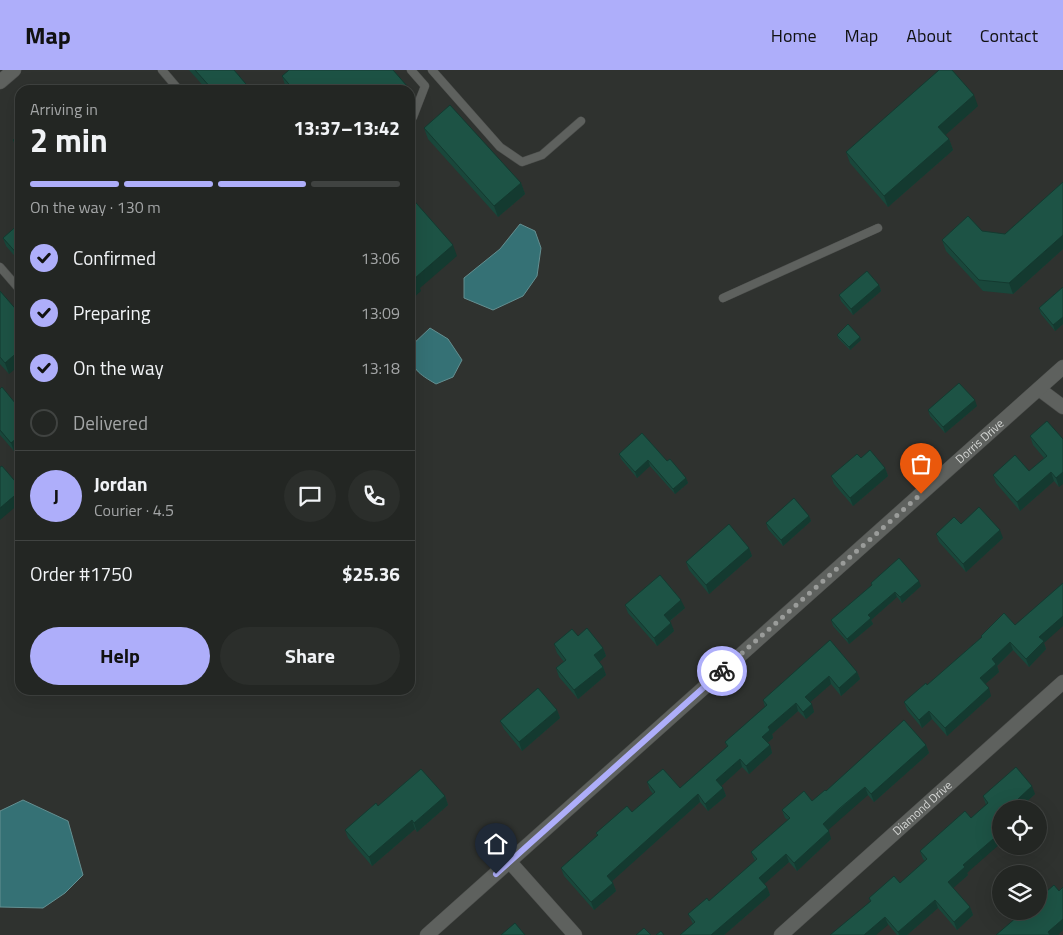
<!DOCTYPE html>
<meta charset="utf-8">
<style>
:root{--surface:#232623;--page:#2b2e2b;--text:#f1f3f6;--muted:#a3a5a6;--line:#404341;--accent:#aeaefa}
body{margin:0;font-family:"Titillium Web",sans-serif;background:var(--page);color:var(--text);height:100vh;display:flex;flex-direction:column;font-size:19px;white-space:nowrap}
*{box-sizing:border-box;margin:0}
p{font-size:16px;color:var(--muted)}
.icon{flex:none;width:28px;height:28px;fill:none;stroke:currentColor;stroke-width:2;stroke-linecap:round;stroke-linejoin:round}
.map{position:relative;flex:1;overflow:hidden}
.panel{position:absolute;left:15px;top:15px;width:400px;height:610px;display:flex;flex-direction:column;background:var(--surface);border-radius:15px;box-shadow:0 5px 20px #0002,0 0 0 1px var(--line)}
.panel>*{flex:none}
.tools{position:absolute;left:992px;top:730px;display:grid;gap:10px}
.tools a{display:grid;place-items:center;width:55px;height:55px;border-radius:50%;background:var(--surface);box-shadow:0 5px 20px #0002,0 0 0 1px var(--line);font-size:25px}
.pin{position:absolute;display:grid;place-items:center;width:42px;height:42px;color:#fff;margin:-51px -21px;border-radius:50% 50% 50% 0;rotate:-45deg;box-shadow:0 0 5px #0007}
.pin .icon{rotate:45deg}
.courier{position:absolute;display:grid;place-items:center;width:50px;height:50px;margin:-25px;border:4px solid #aeaefa;border-radius:50%;background:#fff;color:#222;box-shadow:0 1px 6px #0007}
.overview em{font-style:normal;font-weight:700}
.overview div{display:flex;flex-direction:column-reverse}
.overview{display:flex;align-items:center;justify-content:space-between;height:85px;padding:0 15px}
h1{font-size:32px;font-weight:700;line-height:38px}
.bar{display:grid;grid-template-columns:repeat(4,1fr);gap:8px 5px;align-content:center;height:60px;padding:0 15px}
.bar i{height:6px;border-radius:4px;background:var(--line)}
.bar .on{background:var(--accent)}
.bar p{grid-column:span 4}
.line{display:flex;align-items:center;gap:12px;padding:0 15px;border-top:1px solid var(--line)}
.line div{flex:1}
.round{display:grid;place-items:center;flex:none;width:52px;height:52px;border-radius:26px;background:var(--page)}
ol{padding:0 15px;list-style:none}
li{display:flex;align-items:center;gap:15px;height:55px}
li p{margin-inline-start:auto}
li .icon{padding:5px;border-radius:50%;background:var(--accent);color:#111;stroke-width:4}
li:last-child{color:var(--muted)}
li i{width:28px;height:28px;border:2px solid var(--line);border-radius:50%}
.cta{display:flex;gap:10px;margin-top:auto;padding:10px 15px}
.cta a{flex:1;height:58px;border-radius:30px;background:var(--accent);color:#111;font-size:20px;font-weight:700;line-height:58px;text-align:center}
.cta a+a{background:var(--page);color:var(--text)}
header{display:flex;align-items:center;gap:30px;box-sizing:border-box;height:70px;padding:0 25px;background:var(--accent);color:#111}
header strong{font-size:24px}
nav{display:flex;gap:28px;margin-inline-start:auto;font-size:18px}
.map>svg:first-child{display:block}
.water{fill:#357175;stroke:#648f91}
.lines{fill:none;stroke-linecap:round;stroke-linejoin:round}
.service-casing{stroke:#4c4e4c;stroke-width:9}
.minor-casing{stroke:#4c4e4c;stroke-width:15}
.secondary-casing{stroke:#4c4e4c;stroke-width:15}
.service{stroke:#5e615e;stroke-width:8}
.minor{stroke:#5e615e;stroke-width:14}
.secondary{stroke:#5e615e;stroke-width:14}
.wall{fill:#19473b}
.shaded-wall{fill:#143a30}
.building{fill:#1d5345;stroke:#143a30}
.done{stroke:#9a9c9a;stroke-width:5;stroke-dasharray:0 9}
.route{stroke:#aeaefa;stroke-width:6}
.labels{text-anchor:middle;stroke-width:4;stroke-linejoin:round;paint-order:stroke}
.street-label{font-size:12px;fill:#d3d5d3;stroke:#181a18}
</style>
<header>
<strong>Map</strong>
<nav><a>Home</a><a>Map</a><a>About</a><a>Contact</a></nav>
</header>
<div class="map">
<svg width="1063" height="865" viewBox="0 0 1063 865">
<rect width="100%" height="100%" fill="#2f322f"/>
<path class="water" d="M520 154 535 161 541 178 537 206 523 226 493 240 464 228V208L500 179Z
M430 258 448 269 462 290 453 307 436 314C419 304 410 299 410 277Z
M23 730 68 751 83 805 65 823 43 838 0 837V741Z"/>
<g class="lines">
<defs>
<path id="service" d="M162 0 179 20
M432 0 500 77 522 92 542 85 581 51
M410 50 413 47 425 16 411 0
M0 197 20 220
M723 228 878 158"/>
<g id="minor">
<path d="M1039 319 1063 337"/>
<path d="M509 791 575 865"/>
<path id="s1" d="M427 865 1063 297"/>
<path id="s2" d="M781 865 1063 612"/>
</g>
<path id="secondary" d="M0 12 14 0"/>
</defs>
<use href="#service" class="service-casing"/>
<use href="#minor" class="minor-casing"/>
<use href="#secondary" class="secondary-casing"/>
<use href="#service" class="service"/>
<use href="#minor" class="minor"/>
<use href="#secondary" class="secondary"/>
</g>
<path class="wall" d="M189 0H234L251 20H207Z
M282 6 409 20H290L285 15Z
M978 36 945 65 949 69 953 80 888 137 850 93 846 82Z
M424 58 521 113 525 124 498 147 428 69Z
M20 64V82L15 76 13 70Z
M1063 112V179L1013 224 983 221 946 181 942 170 1005 164Z
M20 153V192L6 176 3 168Z
M879 215 881 221 853 245 841 231 839 225Z
M1063 217V254L1055 261 1041 244 1039 238Z
M0 221 9 304 0 294Z
M837 265 860 267 861 270 850 280 838 268Z
M0 319 20 339V376L14 381 0 365Z
M977 336 945 363 930 346 928 340Z
M1047 351 1059 417 1054 411 1020 441 996 413 993 405 1029 401 1044 388 1033 375 1030 366Z
M619 384 667 391 686 408 688 413 675 424 650 396 637 408 621 389Z
M861 388 885 398 888 406 853 436 834 414 831 406Z
M809 446 811 451 783 476 768 459 766 453Z
M961 454 1003 468 966 502 939 472 936 464Z
M749 478 752 486 709 524 689 500 686 492Z
M871 513 921 516 902 533 897 527 871 550 873 554 849 574 833 556 831 550 872 515Z
M625 535 685 538 670 551 674 561 657 576 628 543Z
M1015 555 1044 573 1046 579 1029 597 1013 580 997 596 999 602 985 614 991 626 947 666 932 649 922 658 907 640 904 632 927 615 982 567 981 566Z
M578 566 603 578 606 586 599 592 603 597 606 605 578 629 559 607 556 598 564 592 557 583 554 574Z
M830 570 857 602 860 609 841 626 831 614 810 632 814 642 806 649 798 641 772 664 773 668 767 673 770 675 772 683 749 704 742 697 721 716 723 718 726 726 708 741 700 732 612 811 616 821 594 840 564 806 561 798 597 766 596 763 632 742 653 724 650 720 647 712 680 718 727 677 725 672 765 637 763 630Z
M557 640 560 648 522 681 504 659 500 651Z
M926 675 929 683 874 732 868 725 843 746 828 760 831 769 797 801 789 792 764 814 767 817 770 825 724 865H680L693 854 688 844 709 831 755 791 751 782 788 750 785 748 782 740 812 731 826 721Z
M1035 724 1023 735 1026 739H1001L967 803 968 805 953 818 970 837 973 845 957 860 938 838 907 865H897L870 832 869 828 900 813 925 791 923 789 920 781 971 748 986 735 983 726Z
M445 726 448 735 417 762 415 759 372 796 348 768 345 760 378 736Z"/>
<path class="shaded-wall" d="M974 25 978 36 942 68 938 57Z
M949 69 953 80 888 137 884 126Z
M521 113 525 124 498 147 494 136Z
M1063 165V179L1013 224 1009 213Z
M453 175 457 186 420 218 421 221 410 231V216L415 208Z
M879 215 881 221 853 245 851 239Z
M1063 247V254L1055 261 1053 255Z
M860 267 861 270 850 280 849 277Z
M20 280V295L9 304 5 293Z
M975 330 977 336 945 363 943 357Z
M20 365V376L14 381 11 373Z
M648 390 650 396 637 408 635 402Z
M885 398 888 406 853 436 850 428Z
M1051 402 1054 411 1020 441 1017 432Z
M1063 402V414L1059 417 1056 408Z
M686 408 688 413 675 424 673 419Z
M20 421V433L0 450V438Z
M809 446 811 451 783 476 781 470Z
M1000 460 1003 468 966 502 963 494Z
M749 478 752 486 709 524 706 515Z
M919 511 921 516 902 533 900 527Z
M895 522 897 527 871 550 873 554 849 574 847 569 868 545Z
M681 530 685 538 667 553 664 545Z
M1063 546V556L1044 573 1046 579 1029 597 1026 589 1039 567Z
M671 553 674 561 657 576 654 568Z
M1010 572 1013 580 997 596 999 602 983 616 980 608 992 589Z
M603 578 606 586 597 594 594 585Z
M603 597 606 605 578 629 574 620Z
M857 602 860 609 841 626 839 618Z
M829 606 831 614 808 634 805 627Z
M989 618 991 626 947 666 945 658Z
M796 633 798 641 772 664 773 668 765 675 762 667 768 657Z
M812 634 814 642 806 649 803 642Z
M557 640 560 648 522 681 519 672Z
M929 641 932 649 922 658 919 650Z
M770 675 772 683 749 704 746 696Z
M926 675 929 683 874 732 871 724Z
M740 689 742 697 719 718 716 710Z
M1032 716 1035 724 1021 737 1018 729Z
M865 717 868 725 826 762 823 754Z
M723 718 726 726 708 741 705 734Z
M698 724 700 732 610 813 607 806Z
M445 726 448 735 417 762 414 753Z
M412 750 415 759 372 796 369 787Z
M1001 758V773L967 803 968 805 951 820 948 812 963 795Z
M829 761 831 769 797 801 794 793Z
M786 784 789 792 762 816 759 808Z
M613 813 616 821 594 840 591 832Z
M767 817 770 825 724 865H711Z
M935 830 938 838 907 865H899L898 862Z
M970 837 973 845 957 860 954 852Z
M885 847 888 855 876 865H864Z
M1063 849V860L1058 865H1049L1048 862Z"/>
<path class="building" d="M195 0H234L251 20H213Z
M289 0H393L407 16 403 20H294L282 6Z
M939 0H952L974 25 938 57 949 69 884 126 846 82Z
M450 35 521 113 494 136 424 58Z
M20 64V78L13 70Z
M1063 112V165L1009 213 979 210 942 170 968 146 982 161 1005 164Z
M410 126 453 175 415 208 417 210 410 216Z
M20 153V187L3 168Z
M867 201 879 215 851 239 839 225Z
M1063 217V247L1053 255 1039 238Z
M0 221 20 244V280L5 293 0 287Z
M848 254 860 267 849 277 837 265Z
M959 313 975 330 943 357 928 340Z
M2 317 20 339V365L11 373 0 360V319Z
M1047 351 1063 369V402L1056 408 1051 402 1017 432 993 405 1015 385 1029 401 1047 386 1030 366Z
M642 363 667 391 670 389 686 408 673 419 648 390 635 402 619 384Z
M870 380 885 398 850 428 831 406 857 384 861 388Z
M2 396 20 417V421L0 438V397Z
M794 428 809 446 781 470 766 453Z
M979 437 1000 460 963 494 936 464 954 447 961 454Z
M729 454 749 478 706 515 686 492Z
M899 488 919 511 900 527 895 522 868 545 871 548 847 569 831 550 872 515 871 513Z
M660 505 681 530 664 545 671 553 654 568 625 535Z
M1063 513V546L1039 567 1044 571 1026 589 1010 572 992 589 996 594 980 608 989 618 945 658 929 641 919 650 904 632 926 613 927 615 982 567 981 566 1004 543 1015 555Z
M587 558 603 578 594 585 603 597 574 620 556 598 566 590 554 574 572 559 578 566Z
M830 570 857 602 839 618 829 606 805 627 812 634 803 642 796 633 768 657 770 660 762 667 770 675 746 696 740 689 716 710 723 718 705 734 698 724 607 806 613 813 591 832 561 798 598 765 596 763 627 736 632 742 655 722 647 712 663 699 680 718 728 676 725 672 767 635 763 630Z
M538 618 557 640 519 672 500 651Z
M904 650 926 675 871 724 865 717 840 738 823 754 829 761 794 793 786 784 759 808 767 817 711 865H680L695 852 688 844 707 828 709 831 757 789 751 782 790 748 782 740 804 721 812 731 825 720 826 721Z
M1016 697 1032 716 1018 729 1025 737 1023 739H1001V758L998 761 1000 763 963 795 965 797 948 812 970 837 954 852 935 830 898 862 885 847 864 865H830L871 831 869 828 894 806 900 813 927 789 920 781 965 741 971 748 988 733 983 726Z
M421 699 445 726 414 753 412 750 369 787 345 760 376 733 378 736Z
M1054 815 1059 821 1063 817V849L1048 862 1050 865H996L1024 841H1039V828Z
M515 853 525 865H501Z
M644 858 651 865H636Z
M661 861 664 865H656Z"/>
<g class="lines">
<path class="done" d="M722 601 921 424"/>
<path class="route" d="M496 804 722 601"/>
</g>
<g class="labels">
<g class="street-label">
<text dy="4" stroke="none"><textPath href="#s1" startOffset="741">Dorris Drive</textPath></text>
<text dy="4" stroke="none"><textPath href="#s2" startOffset="190">Diamond Drive</textPath></text>
</g>
</g>
</svg>
<div class="tools">
<a><svg class="icon" aria-label="locate" viewBox="0 0 24 24"><circle cx="12" cy="12" r="6"/><path d="M12 2v4M12 18v4M2 12h4M18 12h4"/></svg></a>
<a><svg class="icon" aria-label="layers" viewBox="0 0 24 24"><path d="M12 4l9 5-9 5-9-5zM3 14l9 5 9-5"/></svg></a>
</div>
<div class="pin" style="left:921px;top:424px;background:#ea580c"><svg class="icon" aria-label="bag" viewBox="0 0 24 24"><path d="M5 8h14l-1 12H6zM9 8a3 3 0 0 1 6 0"/></svg></div>
<div class="pin" style="left:496px;top:804px;background:#1f2937"><svg class="icon" aria-label="home" viewBox="0 0 24 24"><path d="M3 11l9-7 9 7M6 9v11h12V9"/></svg></div>
<div class="courier" style="left:722px;top:601px"><svg class="icon" aria-label="bike" viewBox="0 0 24 24"><circle cx="6" cy="16" r="4"/><circle cx="18" cy="16" r="4"/><path d="M6 16l4-8h5l3 8M10 8l3 8H6M13 5h3"/></svg></div>
<section class="panel">
<div class="overview"><div><h1>2 min</h1><p>Arriving in</p></div><em>13:37–13:42</em></div>
<div class="bar"><i class="on"></i><i class="on"></i><i class="on"></i><i></i><p>On the way · 130 m</p></div>
<ol>
<li><svg class="icon" aria-label="check" viewBox="0 0 24 24"><path d="M5 12l5 5 9-10"/></svg>Confirmed<p>13:06</p></li>
<li><svg class="icon" aria-label="check" viewBox="0 0 24 24"><path d="M5 12l5 5 9-10"/></svg>Preparing<p>13:09</p></li>
<li><svg class="icon" aria-label="check" viewBox="0 0 24 24"><path d="M5 12l5 5 9-10"/></svg>On the way<p>13:18</p></li>
<li><i></i>Delivered</li>
</ol>
<div class="line" style="height:90px"><b class="round" style="background:var(--accent);color:#111">J</b><div><b>Jordan</b><p>Courier · 4.5</p></div><a class="round"><svg class="icon" aria-label="chat" viewBox="0 0 24 24"><path d="M4 5h16v11H9l-5 4z"/></svg></a><a class="round"><svg class="icon" aria-label="phone" viewBox="0 0 24 24"><path d="M5 4h4l2 5-3 2q2 4 5 5l2-3 5 2v4C11 20 4 13 5 4z"/></svg></a></div>
<div class="line" style="height:65px"><div>Order #1750</div><b>$25.36</b></div>
<div class="cta"><a>Help</a><a>Share</a></div>
</section>
</div>
